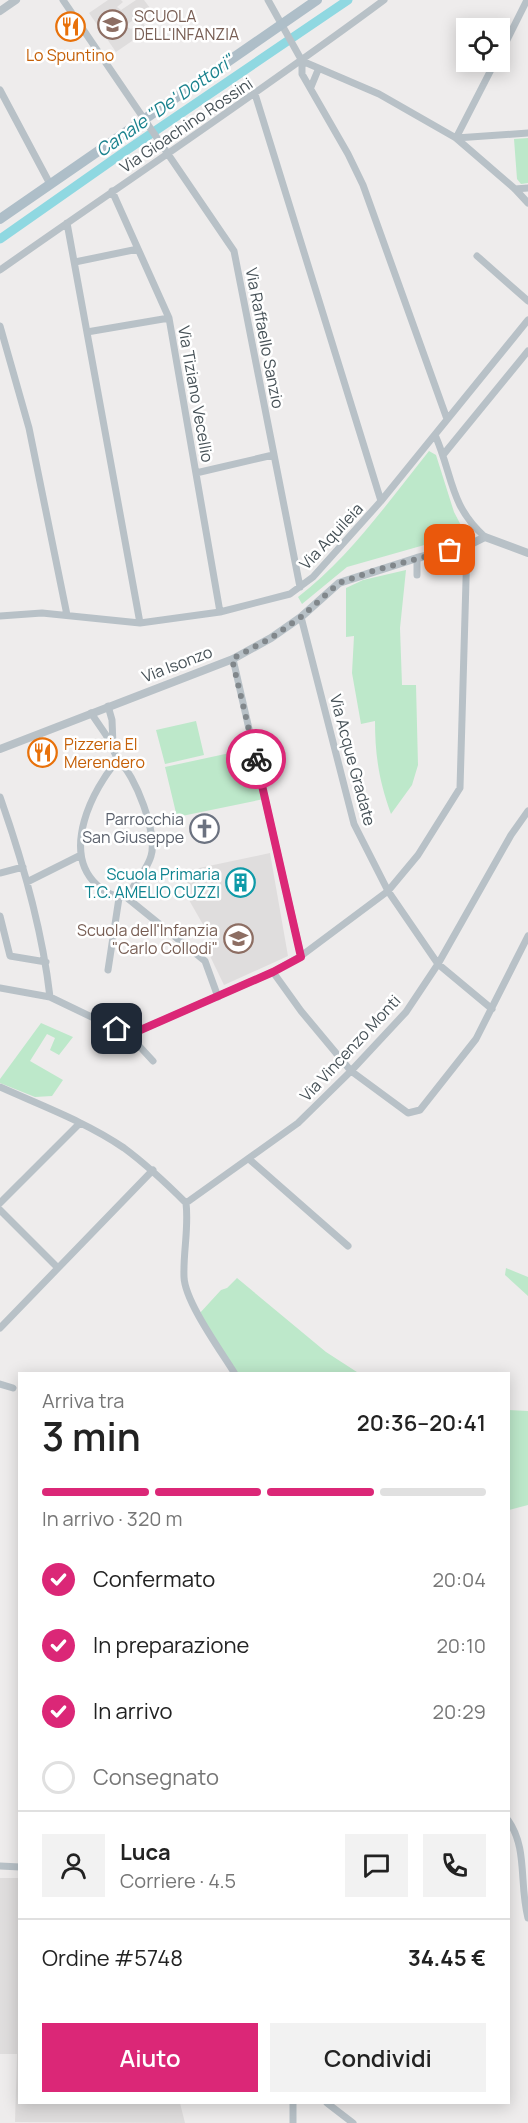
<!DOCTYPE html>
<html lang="it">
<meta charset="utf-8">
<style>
:root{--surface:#fff;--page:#f2f2f2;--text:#222;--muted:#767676;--line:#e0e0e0;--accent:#db2777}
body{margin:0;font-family:Manrope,sans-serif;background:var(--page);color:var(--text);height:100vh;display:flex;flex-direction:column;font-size:22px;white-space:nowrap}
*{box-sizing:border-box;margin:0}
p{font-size:20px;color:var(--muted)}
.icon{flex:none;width:33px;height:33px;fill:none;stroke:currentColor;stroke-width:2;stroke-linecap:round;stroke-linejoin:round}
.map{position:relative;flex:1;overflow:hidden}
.drawer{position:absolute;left:18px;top:1372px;width:492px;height:732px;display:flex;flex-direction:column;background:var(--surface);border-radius:0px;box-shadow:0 3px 15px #0003}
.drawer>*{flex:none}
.fabs{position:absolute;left:456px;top:18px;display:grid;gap:12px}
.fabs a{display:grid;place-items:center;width:54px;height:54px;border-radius:0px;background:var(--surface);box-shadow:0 3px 15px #0003;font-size:30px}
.pin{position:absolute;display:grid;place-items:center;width:51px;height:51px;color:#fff;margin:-26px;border-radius:12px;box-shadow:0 3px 9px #0006}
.courier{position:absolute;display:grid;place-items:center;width:60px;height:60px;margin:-30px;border:4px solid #db2777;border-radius:50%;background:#fff;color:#222;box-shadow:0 2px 8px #0007}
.summary em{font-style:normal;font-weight:600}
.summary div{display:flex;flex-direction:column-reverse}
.summary{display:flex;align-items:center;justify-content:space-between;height:102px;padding:0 24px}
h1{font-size:39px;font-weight:600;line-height:45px}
.bar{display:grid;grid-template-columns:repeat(4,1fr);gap:9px 6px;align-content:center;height:72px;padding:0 24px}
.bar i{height:8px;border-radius:4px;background:var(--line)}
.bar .current{background:var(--accent)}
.bar p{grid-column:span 4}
.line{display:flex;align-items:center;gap:15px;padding:0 24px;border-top:2px solid var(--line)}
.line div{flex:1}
.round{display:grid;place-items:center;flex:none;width:63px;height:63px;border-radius:0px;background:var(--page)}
ol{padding:0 24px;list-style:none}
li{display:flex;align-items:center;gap:18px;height:66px}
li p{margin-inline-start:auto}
li .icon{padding:6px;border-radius:50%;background:var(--accent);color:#fff;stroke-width:4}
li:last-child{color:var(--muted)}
li i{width:33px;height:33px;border:3px solid var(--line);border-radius:50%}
.primary-button{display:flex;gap:12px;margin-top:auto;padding:12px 24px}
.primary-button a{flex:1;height:69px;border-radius:0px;background:var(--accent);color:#fff;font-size:24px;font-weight:600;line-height:69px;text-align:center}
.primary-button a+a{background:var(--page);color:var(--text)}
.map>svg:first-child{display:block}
.education{fill:#dfdddd}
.green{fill:#bde8ca}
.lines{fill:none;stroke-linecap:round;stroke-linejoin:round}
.canal{stroke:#8fd8e1;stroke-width:9}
.minor{stroke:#b8c1c7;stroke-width:7}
.tertiary{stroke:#b8c1c7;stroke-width:8}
.primary{stroke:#aebec8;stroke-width:10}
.done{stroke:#81878b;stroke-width:6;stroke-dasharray:0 10.8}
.route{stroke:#db2777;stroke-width:8}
.labels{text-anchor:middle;stroke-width:5;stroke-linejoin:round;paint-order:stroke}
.education-label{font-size:16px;fill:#785e54;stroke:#fff;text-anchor:start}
.food-label{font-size:16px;fill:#c56008;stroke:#fff}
.street-label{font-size:16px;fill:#465157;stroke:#fff}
.worship-label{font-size:16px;fill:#5b616d;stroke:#fff;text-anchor:end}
.culture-label{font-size:16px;fill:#0d838f;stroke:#fff;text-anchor:end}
.water-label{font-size:18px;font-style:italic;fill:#1a828e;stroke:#fff}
</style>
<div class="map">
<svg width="528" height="2123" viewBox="0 0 528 2123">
<rect width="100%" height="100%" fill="#eeecec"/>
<path class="education" d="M108 0H121L123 2 117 7 121 10 136 0H144L150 8 125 26 131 29 142 22 148 30 116 52 89 13Z
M270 853 288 956 224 985 209 954V935L189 900 185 871Z
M0 1878H19L20 2103H180L185 2123 15 2122 17 2054H0Z"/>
<path class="green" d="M528 138V183L521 184 517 179 514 139Z
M429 451 436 455 454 512 464 531 463 534 347 567 302 604 298 597C350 557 388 502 429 451Z
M406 570 400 628 402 685H416L418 765 412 785 391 814C379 781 375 755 375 721L361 724 352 673 354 636 346 637V588L363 580Z
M196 721 204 755 165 764 156 730Z
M253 748 264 799 177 817 165 767Z
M41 1023 73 1037 59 1055 50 1050 55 1038 47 1034 30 1061 63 1080 52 1096 35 1097 0 1083V1079Z
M506 1268 528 1277V1296L505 1275Z
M237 1278 326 1352 360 1374H235L199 1314 221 1290 227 1288Z
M508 1410 528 1411V1505L509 1510Z"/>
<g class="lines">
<path class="canal" d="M0 239 127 150 348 0"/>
<path class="minor" d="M63 0 234 251 300 587
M268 0 302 61 379 94 456 138 515 189 528 203
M500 54 527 0
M302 61V74L348 154 363 185 447 419
M311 87 318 70
M0 90 50 184
M255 94 381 501
M456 138 495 62
M456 138 528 133
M515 189 528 188
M112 191 169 318 220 612
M67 223 140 623
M477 256 528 301
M75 262 138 249
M0 270C128 180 259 93 384 0
M0 326 29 428 67 615
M87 332 169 318
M435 435C453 475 449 505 485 537
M443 455 528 351
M196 473 273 455
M417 558V575
M0 616 42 613 140 623 220 612 290 594 313 577 381 501 528 320
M301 617 354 824 388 891 438 964 492 1009
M233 659 301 956
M108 706 112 720 113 745
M91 713 106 735 118 760
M118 760C135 774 158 834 151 856 147 870 134 885 126 897 116 898 104 892 97 885 61 852 92 789 118 760Z
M0 797C23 862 42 928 50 997
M0 873 23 867
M27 882 81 855
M126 897 205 961 218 997
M0 916 10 956 46 962
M108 970 119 898
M273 972 301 1011 351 1071 408 1113 420 1110 476 1039 528 936
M0 988 50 997 129 1035 153 1061
M129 1035 273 972 301 956 388 891 418 855 460 788 467 546
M0 1087C42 1106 86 1122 124 1148 147 1165 166 1183 186 1203
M249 1159 348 1246
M0 1203 80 1123
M186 1203 298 1123 351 1071 406 1012 438 964 511 835 528 811
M186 1203C189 1228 183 1252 184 1277 185 1302 221 1351 235 1374
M0 1210 57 1267
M0 1328 153 1170
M0 1384 13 1388
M508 1820C528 1848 519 1884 528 1918
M0 1866 20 1867
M293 2103V2123
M327 2103 353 2123"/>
<path class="tertiary" d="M0 11 16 0
M0 749 233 659 271 638 301 617 339 583 417 558 467 546 485 537 528 553"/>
<path class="primary" d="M0 219 317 0"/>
</g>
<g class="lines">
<path class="done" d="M256 759 232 659 271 638 301 617 339 583 376 570 450 550"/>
<path class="route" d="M117 1029 129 1035 273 972 301 957 256 759"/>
</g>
<defs>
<symbol id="school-ring" viewBox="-11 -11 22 22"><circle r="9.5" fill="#fff" stroke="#8d6e63" stroke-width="1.5"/><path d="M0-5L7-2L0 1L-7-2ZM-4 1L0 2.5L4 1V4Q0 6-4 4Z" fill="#8d6e63"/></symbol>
<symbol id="restaurant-ring" viewBox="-11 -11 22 22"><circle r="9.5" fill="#fff" stroke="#e8710a" stroke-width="1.5"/><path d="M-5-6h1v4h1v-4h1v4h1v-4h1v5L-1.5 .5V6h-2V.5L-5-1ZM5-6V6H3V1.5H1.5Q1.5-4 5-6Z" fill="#e8710a"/></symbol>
<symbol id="church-ring" viewBox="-11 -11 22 22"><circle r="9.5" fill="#fff" stroke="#6b7280" stroke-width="1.5"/><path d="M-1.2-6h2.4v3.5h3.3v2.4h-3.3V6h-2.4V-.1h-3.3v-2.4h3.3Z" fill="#6b7280"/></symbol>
<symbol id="building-ring" viewBox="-11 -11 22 22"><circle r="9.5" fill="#fff" stroke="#0f9aa8" stroke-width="1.5"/><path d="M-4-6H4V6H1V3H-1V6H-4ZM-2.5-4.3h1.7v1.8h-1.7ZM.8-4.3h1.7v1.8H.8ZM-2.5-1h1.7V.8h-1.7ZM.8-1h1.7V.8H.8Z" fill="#0f9aa8"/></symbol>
</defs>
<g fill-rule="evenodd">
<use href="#school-ring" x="96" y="8" width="33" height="33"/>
<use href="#restaurant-ring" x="54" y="10" width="33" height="33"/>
<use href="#restaurant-ring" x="26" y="736" width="33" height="33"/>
<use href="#church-ring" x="188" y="812" width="33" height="33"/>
<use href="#building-ring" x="224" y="866" width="33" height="33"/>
<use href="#school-ring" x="222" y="922" width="33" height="33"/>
</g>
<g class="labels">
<g class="education-label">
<text x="134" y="22">SCUOLA<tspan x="134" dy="18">DELL'INFANZIA</tspan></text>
<text x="218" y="936" text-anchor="end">Scuola dell'Infanzia<tspan x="218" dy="18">"Carlo Collodi"</tspan></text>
</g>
<g class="food-label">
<text x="70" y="61">Lo Spuntino</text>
<text x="64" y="750" text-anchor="start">Pizzeria El<tspan x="64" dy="18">Merendero</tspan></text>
</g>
<g class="street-label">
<text transform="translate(186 125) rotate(-34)" y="6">Via Gioachino Rossini</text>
<text transform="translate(265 338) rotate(79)" y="6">Via Raffaello Sanzio</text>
<text transform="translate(196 394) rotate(80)" y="6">Via Tiziano Vecellio</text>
<text transform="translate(331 536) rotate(-47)" y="6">Via Aquileia</text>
<text transform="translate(177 664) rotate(-21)" y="6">Via Isonzo</text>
<text transform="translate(353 760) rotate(75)" y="6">Via Acque Gradate</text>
<text transform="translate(350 1048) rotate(-47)" y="6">Via Vincenzo Monti</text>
</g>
<g class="worship-label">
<text x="184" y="825">Parrocchia<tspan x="184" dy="18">San Giuseppe</tspan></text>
</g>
<g class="culture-label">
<text x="220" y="880">Scuola Primaria<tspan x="220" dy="18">T.C. AMELIO CUZZI</tspan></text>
</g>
<g class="water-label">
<text transform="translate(165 106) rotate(-35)" y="6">Canale "De' Dottori"</text>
</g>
</g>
</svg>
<div class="fabs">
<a><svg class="icon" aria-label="locate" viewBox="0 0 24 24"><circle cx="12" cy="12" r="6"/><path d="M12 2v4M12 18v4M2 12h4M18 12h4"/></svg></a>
</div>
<div class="pin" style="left:450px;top:550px;background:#ea580c"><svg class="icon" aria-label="bag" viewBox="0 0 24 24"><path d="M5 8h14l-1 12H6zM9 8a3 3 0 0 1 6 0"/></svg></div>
<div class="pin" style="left:117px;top:1029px;background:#1f2937"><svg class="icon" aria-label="home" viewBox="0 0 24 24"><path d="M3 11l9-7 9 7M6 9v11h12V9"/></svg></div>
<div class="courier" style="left:256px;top:759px"><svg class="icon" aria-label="bike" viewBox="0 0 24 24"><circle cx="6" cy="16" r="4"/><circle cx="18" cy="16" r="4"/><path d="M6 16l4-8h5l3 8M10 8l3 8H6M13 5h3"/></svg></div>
<section class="drawer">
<div class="summary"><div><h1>3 min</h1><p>Arriva tra</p></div><em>20:36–20:41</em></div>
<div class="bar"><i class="current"></i><i class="current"></i><i class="current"></i><i></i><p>In arrivo · 320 m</p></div>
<ol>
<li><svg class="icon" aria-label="check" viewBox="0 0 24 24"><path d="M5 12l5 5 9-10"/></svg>Confermato<p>20:04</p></li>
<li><svg class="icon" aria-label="check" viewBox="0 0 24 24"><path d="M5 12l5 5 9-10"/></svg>In preparazione<p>20:10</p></li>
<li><svg class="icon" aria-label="check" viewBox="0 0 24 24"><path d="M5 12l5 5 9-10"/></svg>In arrivo<p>20:29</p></li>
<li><i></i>Consegnato</li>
</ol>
<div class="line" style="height:108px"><a class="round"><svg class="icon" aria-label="person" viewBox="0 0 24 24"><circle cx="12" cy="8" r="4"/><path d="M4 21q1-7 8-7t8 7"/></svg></a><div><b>Luca</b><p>Corriere · 4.5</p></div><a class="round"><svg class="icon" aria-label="chat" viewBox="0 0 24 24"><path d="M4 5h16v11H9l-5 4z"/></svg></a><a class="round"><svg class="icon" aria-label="phone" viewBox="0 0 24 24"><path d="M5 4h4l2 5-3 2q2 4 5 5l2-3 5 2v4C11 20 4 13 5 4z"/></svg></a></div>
<div class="line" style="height:78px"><div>Ordine #5748</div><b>34.45 €</b></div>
<div class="primary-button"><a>Aiuto</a><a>Condividi</a></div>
</section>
</div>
